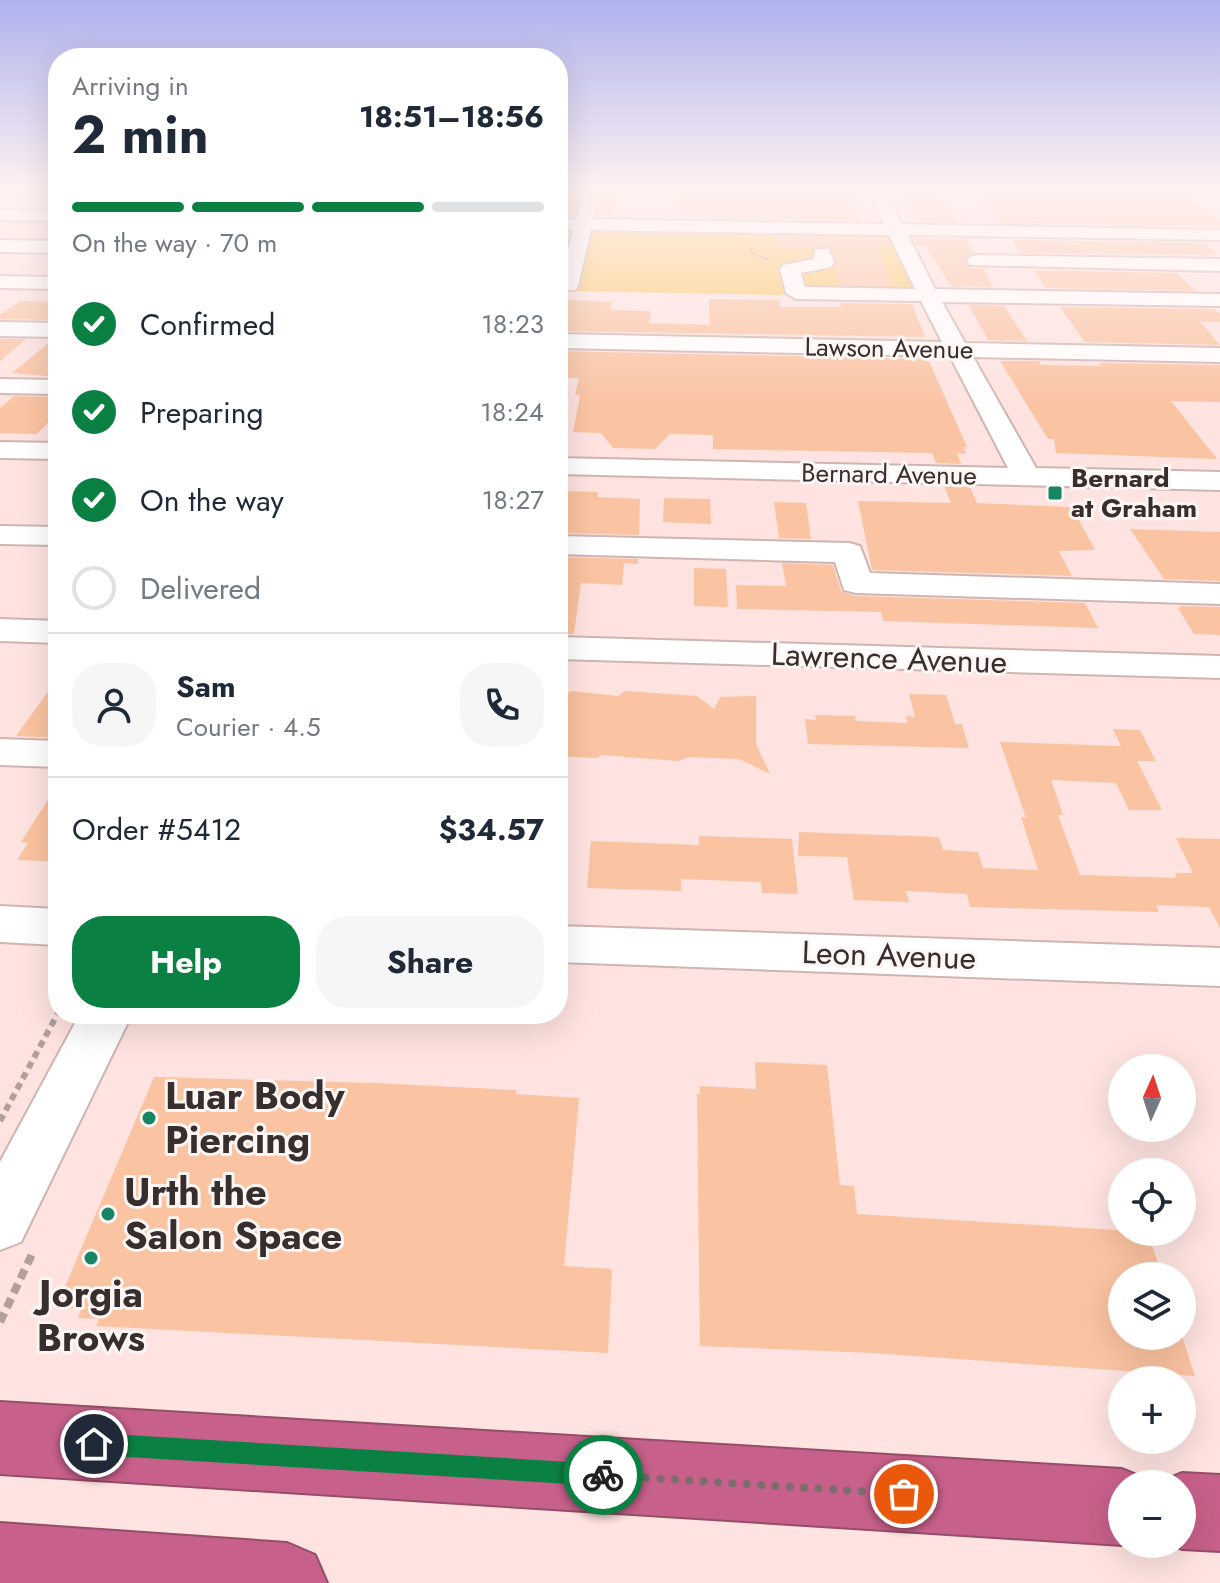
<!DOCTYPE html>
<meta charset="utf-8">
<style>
:root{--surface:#fff;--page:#f6f6f7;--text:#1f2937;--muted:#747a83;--line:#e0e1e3;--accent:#0b8043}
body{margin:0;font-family:Jost,sans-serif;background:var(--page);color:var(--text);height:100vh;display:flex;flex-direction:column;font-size:30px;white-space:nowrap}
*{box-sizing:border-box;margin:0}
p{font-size:26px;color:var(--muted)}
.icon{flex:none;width:44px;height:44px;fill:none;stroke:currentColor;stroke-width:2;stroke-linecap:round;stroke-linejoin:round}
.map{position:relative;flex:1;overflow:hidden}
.details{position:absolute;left:48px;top:48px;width:520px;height:976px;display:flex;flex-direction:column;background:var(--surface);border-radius:32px;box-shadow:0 8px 32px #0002}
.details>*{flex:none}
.needle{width:52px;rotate:3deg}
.fabs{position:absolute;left:1108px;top:1054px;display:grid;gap:16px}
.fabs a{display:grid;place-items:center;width:88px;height:88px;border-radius:50%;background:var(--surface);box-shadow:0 8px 32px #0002;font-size:40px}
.pin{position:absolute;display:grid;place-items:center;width:68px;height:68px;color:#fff;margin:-34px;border:4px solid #fff;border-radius:50%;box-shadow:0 2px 8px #0007}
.courier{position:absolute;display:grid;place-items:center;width:80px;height:80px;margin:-40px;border:6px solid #0b8043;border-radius:50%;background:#fff;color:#222;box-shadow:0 2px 10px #0007}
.overview em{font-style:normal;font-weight:700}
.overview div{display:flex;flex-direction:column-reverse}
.overview{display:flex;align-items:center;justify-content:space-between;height:136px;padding:0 24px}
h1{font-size:52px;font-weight:700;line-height:60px}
.bar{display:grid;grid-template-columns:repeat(4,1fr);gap:12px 8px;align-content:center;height:96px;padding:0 24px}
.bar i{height:10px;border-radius:6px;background:var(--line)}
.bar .selected{background:var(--accent)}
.bar p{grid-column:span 4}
.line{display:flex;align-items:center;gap:20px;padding:0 24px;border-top:2px solid var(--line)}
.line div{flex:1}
.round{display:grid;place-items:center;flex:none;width:84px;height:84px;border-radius:32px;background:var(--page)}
ol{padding:0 24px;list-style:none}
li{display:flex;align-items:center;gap:24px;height:88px}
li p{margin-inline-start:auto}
li .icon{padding:8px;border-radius:50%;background:var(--accent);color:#fff;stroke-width:4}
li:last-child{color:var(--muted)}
li i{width:44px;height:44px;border:4px solid var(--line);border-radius:50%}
.primary-button{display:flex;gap:16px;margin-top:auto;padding:16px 24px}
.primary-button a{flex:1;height:92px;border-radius:32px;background:var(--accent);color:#fff;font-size:32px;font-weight:700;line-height:92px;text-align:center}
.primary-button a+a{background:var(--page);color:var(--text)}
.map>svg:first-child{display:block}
.green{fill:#fbc868}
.building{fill:#fac3a1}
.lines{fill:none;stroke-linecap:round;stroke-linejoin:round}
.minor-casing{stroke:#cfb5b2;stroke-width:4}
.highway-casing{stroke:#954e69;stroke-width:4}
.path-far2{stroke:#b39e9c;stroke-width:2;stroke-dasharray:3 2;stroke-linecap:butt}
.path-far1{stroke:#b39e9c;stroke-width:6;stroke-dasharray:7 5;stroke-linecap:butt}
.path{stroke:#b39e9c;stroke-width:8;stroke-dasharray:10 6;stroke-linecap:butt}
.minor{fill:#fff;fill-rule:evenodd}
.highway{fill:#c7608a;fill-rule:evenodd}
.route{fill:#0b8043}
.done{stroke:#7d6d6c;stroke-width:8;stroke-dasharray:0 14.4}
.poi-dot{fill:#158563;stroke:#fcf6f5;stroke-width:3}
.labels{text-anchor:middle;stroke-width:6;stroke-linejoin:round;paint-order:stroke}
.far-street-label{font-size:26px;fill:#382e2d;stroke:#fcf6f5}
.far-poi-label{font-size:26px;font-weight:bold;fill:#382e2d;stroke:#fcf6f5;text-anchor:start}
.street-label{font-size:32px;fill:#382e2d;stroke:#fcf6f5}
.near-poi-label{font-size:38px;font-weight:bold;fill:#382e2d;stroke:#fcf6f5;text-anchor:start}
</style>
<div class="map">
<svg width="1220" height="1583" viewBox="0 0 1220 1583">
<rect width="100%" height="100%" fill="#fee3e0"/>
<path class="green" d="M590 226 887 231 918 298 575 291Z"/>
<path class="building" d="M558 190H581L574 216H558Z
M603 190H618L613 216H597Z
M679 190H846L861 221 710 218V214H680Z
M901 190H936L956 222 917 221Z
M977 190H1182L1220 221V226L1000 223Z
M777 236 887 238 891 246H876L893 286 840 285 831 247 779 249Z
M913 238 966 239 974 253 968 255 965 263 970 268H983L993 287 951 286 925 246H917Z
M1012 240 1205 243 1218 255 1021 253Z
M1033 270 1176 273 1195 291 1046 288Z
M709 299 779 300 780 307H841L840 303 912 304 925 337 558 331 568 300 612 302 610 310 651 311 649 323 710 325Z
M20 301 58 302V314L51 320 0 319V315Z
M969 305 1004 306 1027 341 988 340Z
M1060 307 1214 309 1220 314V322L1200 321 1220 345 1085 342Z
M0 339H26L0 361Z
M52 340H58V377L12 373Z
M558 351 928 359 967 447H963L966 454 957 453 961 464 936 463 932 453 713 449V435L670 434 655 449 613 448 601 433 573 432 580 395H575L579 378H558Z
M1000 361H1039L1041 365 1102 366 1099 363 1220 365V402L1171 401 1217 459 1056 453 1054 439H1048Z
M14 396 58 397V421H50L37 434 0 433V408Z
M944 486 970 487 977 503 1072 507 1095 550 1059 551 1072 576 872 570 858 501 951 503Z
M558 491 598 492V497L640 499 639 535 558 533Z
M664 498 710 499 711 524 663 522Z
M774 502 806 503 811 539 779 538Z
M1130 529 1220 532V581L1164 579Z
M558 557 638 559V564L624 563 622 585 581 583 574 634H558Z
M782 563 833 565 841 591 855 596 1085 603 1098 628 883 621 881 612 737 609 736 585 786 586Z
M694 568 726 569 728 607 694 606Z
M1179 606 1220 607V635L1194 634 1178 608H1181Z
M58 678V738L16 736Z
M572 691 618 696 625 691 697 696 714 709 720 697 756 696V744L770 774 739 759 689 757 678 761 601 755 597 758 558 756V698Z
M909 694 946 695 955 724H962L969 748 808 744 805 719 816 720 815 715 855 716 856 721 907 723 906 716 915 717Z
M1113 729 1140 730 1156 761H1137L1162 810H1129L1116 783 1051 780 1063 815H1058L1080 875 1177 878 1175 873H1193L1176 838 1220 839V928L1209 907 1156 905 1159 912 970 907 967 894 906 891 909 902 854 900 847 857 798 856 799 832 939 837 943 850 978 852 983 868 1038 870 1021 817 1026 818 1000 742 1121 746Z
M58 784V862L17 860 28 843 21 842Z
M699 836 792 839 798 894 762 893 761 882 681 879V891L587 888 591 841 699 845Z
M755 1062 827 1065 840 1185 854 1186 857 1214 1148 1232 1162 1276H1122V1336H1182L1195 1376 873 1353 700 1346 697 1094H700V1086L756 1089Z
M154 1077 374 1083 516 1090V1094L579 1098 564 1266 612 1269 608 1353 96 1326 99 1319 78 1318 81 1309 56 1308Z"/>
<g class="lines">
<defs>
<path id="minor" d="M584 190H600L593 219 884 224 868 190H884L902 224 1220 230V240L908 235 935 289 1220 294V306L942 302 965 343 1220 348V362L973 357 1036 468 1220 472V490L558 474V458L1008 468 950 356 558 348V334L942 342 921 301 796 299 786 293 780 269 783 265 814 259 815 249H829L834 263 831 267 801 273 805 287 915 289 889 235 591 230 578 286 575 290H561L558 285 573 230 558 229V219H576Z
M0 210 58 211V221L0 220Z
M0 240 58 241V253L0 252Z
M977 255 1220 259V271L970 265 967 261 970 257Z
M0 276 58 277V289L0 288Z
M0 322 58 323V337L0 336Z
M0 379 58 380V394L0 393Z
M0 442 58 443V459L0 458Z
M0 526 58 527V545L0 544Z
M558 536 849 543 860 546 870 573 1220 584V604L856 593 844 590 835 562 558 554Z
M0 619 58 621V643L0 641Z
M558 637 1220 656V678L558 659Z
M0 739 58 741V767L0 765Z
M0 906 58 909V945L0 942Z
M558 926 1220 948V986L558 962Z
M80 1014H132L21 1242 0 1250V1162Z"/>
<path id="highway" d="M0 1402 1122 1469 1149 1480 1150 1484H1122V1545L0 1474Z
M1182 1473 1220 1475V1551L1182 1549 1170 1544H1182V1484H1155Z
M0 1523 287 1543 315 1555 327 1583H0Z"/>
</defs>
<use href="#minor" class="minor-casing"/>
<use href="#highway" class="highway-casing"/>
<path class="path-far2" d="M750 248 754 255 771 260"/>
<path class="path-far1" d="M0 1121 58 1013"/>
<path class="path" d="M0 1322 34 1250"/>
<use href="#minor" class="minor"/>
<use href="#highway" class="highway"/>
</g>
<linearGradient id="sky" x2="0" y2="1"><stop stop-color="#afb2ee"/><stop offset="0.46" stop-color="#fff2f1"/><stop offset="1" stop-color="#fff2f1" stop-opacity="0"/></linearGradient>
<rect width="1220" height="412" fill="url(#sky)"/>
<path class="route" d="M94 1433 603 1464 611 1467 614 1475 611 1483 603 1486 94 1455 86 1451 83 1444 86 1436Z"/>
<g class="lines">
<path class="done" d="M603 1475 904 1494"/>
</g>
<g class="poi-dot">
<rect x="1047" y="485" width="16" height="16" rx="4"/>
<circle cx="149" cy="1118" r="8"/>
<circle cx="108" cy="1214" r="8"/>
<circle cx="91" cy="1258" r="8"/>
</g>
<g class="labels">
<g class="far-street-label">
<text transform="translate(889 348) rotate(1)" y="9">Lawson Avenue</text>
<text transform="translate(889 474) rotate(1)" y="9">Bernard Avenue</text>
</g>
<g class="far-poi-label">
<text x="1071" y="487">Bernard<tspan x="1071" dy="30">at Graham</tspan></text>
</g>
<g class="street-label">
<text transform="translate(889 658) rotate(2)" y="11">Lawrence Avenue</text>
<text transform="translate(889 955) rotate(2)" y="11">Leon Avenue</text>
</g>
<g class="near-poi-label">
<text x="165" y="1109">Luar Body<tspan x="165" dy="44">Piercing</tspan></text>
<text x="124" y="1205">Urth the<tspan x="124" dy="44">Salon Space</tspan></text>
<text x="91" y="1307" text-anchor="middle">Jorgia<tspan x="91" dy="44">Brows</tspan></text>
</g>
</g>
</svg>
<div class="fabs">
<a><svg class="needle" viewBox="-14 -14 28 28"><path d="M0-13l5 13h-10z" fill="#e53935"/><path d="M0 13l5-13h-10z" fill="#747a83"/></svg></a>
<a><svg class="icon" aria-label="locate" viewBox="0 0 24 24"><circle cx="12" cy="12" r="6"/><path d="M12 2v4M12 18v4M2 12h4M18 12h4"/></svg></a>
<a><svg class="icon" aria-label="layers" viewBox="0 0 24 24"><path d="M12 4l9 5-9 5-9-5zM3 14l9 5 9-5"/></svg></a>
<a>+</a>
<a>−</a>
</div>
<div class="pin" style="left:904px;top:1494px;background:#ea580c"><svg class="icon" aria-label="bag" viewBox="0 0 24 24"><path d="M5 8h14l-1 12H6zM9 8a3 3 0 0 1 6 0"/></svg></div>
<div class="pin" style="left:94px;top:1444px;background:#1f2937"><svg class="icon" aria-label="home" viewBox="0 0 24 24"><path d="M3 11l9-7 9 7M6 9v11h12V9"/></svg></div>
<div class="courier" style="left:603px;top:1475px"><svg class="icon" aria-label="bike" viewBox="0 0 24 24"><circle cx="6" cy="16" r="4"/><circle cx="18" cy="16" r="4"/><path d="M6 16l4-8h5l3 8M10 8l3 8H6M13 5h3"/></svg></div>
<section class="details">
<div class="overview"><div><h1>2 min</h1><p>Arriving in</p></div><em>18:51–18:56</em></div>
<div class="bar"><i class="selected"></i><i class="selected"></i><i class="selected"></i><i></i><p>On the way · 70 m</p></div>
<ol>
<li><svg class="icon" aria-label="check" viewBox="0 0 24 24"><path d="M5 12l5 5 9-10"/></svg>Confirmed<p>18:23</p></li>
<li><svg class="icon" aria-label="check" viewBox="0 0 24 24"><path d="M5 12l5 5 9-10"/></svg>Preparing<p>18:24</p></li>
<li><svg class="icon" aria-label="check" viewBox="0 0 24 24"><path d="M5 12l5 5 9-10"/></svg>On the way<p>18:27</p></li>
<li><i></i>Delivered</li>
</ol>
<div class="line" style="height:144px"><a class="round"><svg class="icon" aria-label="person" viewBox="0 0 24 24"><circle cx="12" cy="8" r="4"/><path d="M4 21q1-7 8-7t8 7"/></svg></a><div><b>Sam</b><p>Courier · 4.5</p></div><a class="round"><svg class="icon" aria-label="phone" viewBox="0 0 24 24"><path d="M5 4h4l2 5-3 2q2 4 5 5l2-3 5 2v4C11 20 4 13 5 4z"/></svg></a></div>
<div class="line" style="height:104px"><div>Order #5412</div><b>$34.57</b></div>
<div class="primary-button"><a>Help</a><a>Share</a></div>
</section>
</div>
